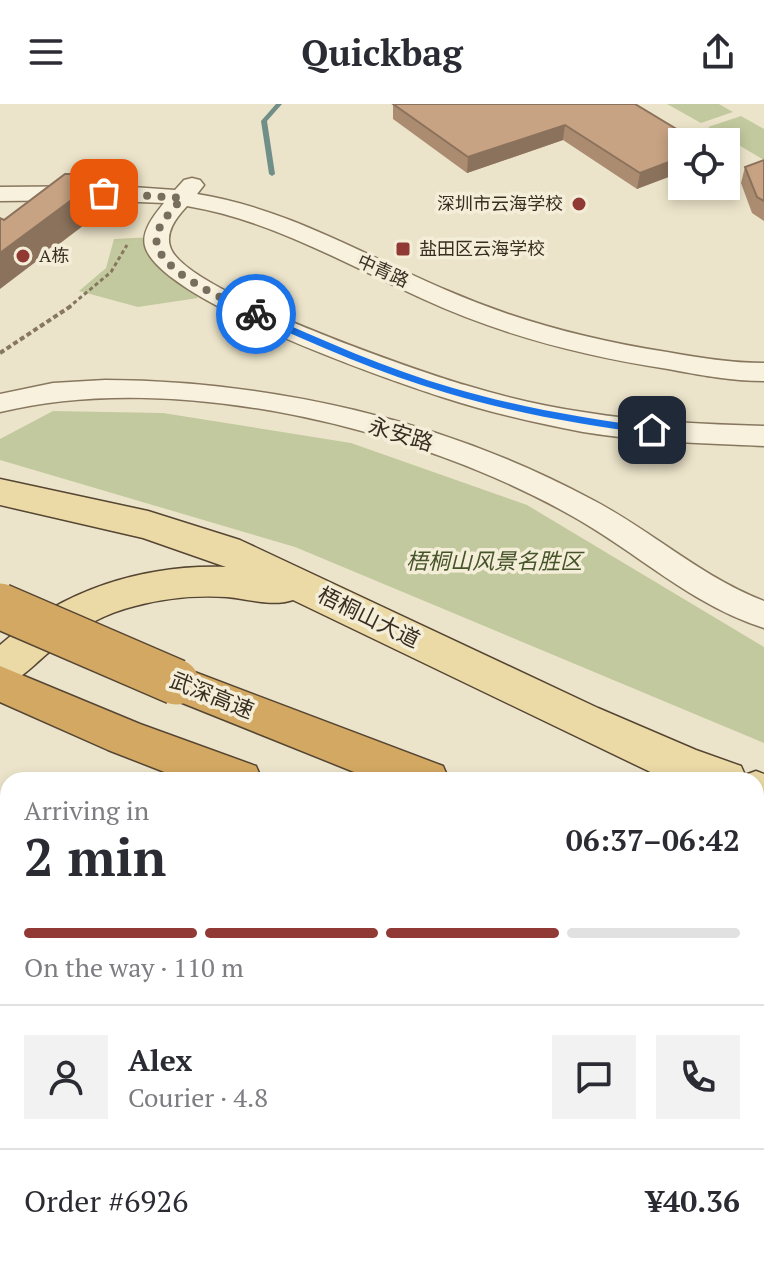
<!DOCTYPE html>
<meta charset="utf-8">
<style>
:root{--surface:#fff;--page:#f2f2f3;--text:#2b2b33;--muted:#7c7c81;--line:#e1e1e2;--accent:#913934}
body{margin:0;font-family:"PT Serif","Noto Sans SC",serif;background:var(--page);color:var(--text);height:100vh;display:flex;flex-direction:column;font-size:30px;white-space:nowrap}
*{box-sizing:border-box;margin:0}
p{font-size:26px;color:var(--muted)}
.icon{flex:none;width:44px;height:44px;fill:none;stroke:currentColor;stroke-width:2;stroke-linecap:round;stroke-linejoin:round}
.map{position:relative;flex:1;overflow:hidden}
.panel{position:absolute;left:0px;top:668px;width:764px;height:496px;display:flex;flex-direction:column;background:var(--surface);border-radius:24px 24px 0 0;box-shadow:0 4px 12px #0003}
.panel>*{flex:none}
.fabs{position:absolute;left:668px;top:24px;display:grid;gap:16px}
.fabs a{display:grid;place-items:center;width:72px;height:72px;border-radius:0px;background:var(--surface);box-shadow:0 4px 12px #0003;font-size:40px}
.pin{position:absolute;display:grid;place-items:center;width:68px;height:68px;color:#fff;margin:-34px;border-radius:16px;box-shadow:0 4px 12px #0006}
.courier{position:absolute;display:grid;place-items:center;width:80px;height:80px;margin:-40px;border:6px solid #1a73e8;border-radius:50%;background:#fff;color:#222;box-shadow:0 2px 10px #0007}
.overview em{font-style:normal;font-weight:800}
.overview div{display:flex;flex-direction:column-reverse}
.overview{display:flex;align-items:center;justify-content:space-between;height:136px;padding:0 24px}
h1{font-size:52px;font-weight:800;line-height:60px}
.bar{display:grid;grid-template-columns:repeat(4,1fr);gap:12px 8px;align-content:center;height:96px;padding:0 24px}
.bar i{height:10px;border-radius:6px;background:var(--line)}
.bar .on{background:var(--accent)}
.bar p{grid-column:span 4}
.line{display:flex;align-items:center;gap:20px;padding:0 24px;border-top:2px solid var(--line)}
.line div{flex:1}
.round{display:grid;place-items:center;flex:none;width:84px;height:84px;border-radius:0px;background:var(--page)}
header{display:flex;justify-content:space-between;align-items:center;height:104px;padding:0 24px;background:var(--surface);font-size:36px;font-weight:800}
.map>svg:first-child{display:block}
.green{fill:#c2c99e}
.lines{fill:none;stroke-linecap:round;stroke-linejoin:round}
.stream{fill:#718f89;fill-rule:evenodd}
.street-casing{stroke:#87775f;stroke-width:3}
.secondary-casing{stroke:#695842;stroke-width:3}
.primary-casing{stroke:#554533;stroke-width:3}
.highway-casing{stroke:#554533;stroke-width:3}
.path-far1{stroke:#87775f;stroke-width:3;stroke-dasharray:4 3;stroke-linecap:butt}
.path{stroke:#87775f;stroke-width:4;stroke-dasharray:5 3;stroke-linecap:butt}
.street{fill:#f7f1dd;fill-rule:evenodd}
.secondary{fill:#f7f1dd;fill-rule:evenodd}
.primary{fill:#ebdaa6;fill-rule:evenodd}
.highway{fill:#d3a862;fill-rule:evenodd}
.highway-bridge-casing{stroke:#554533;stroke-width:48;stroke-linecap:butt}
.highway-bridge{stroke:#d3a862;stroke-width:45}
.wall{fill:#ab8c71}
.shaded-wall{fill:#8b725c}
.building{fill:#c7a383;stroke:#8b725c;stroke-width:2}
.route{fill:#1a73e8}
.done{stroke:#786e5d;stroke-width:8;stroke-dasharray:0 14.4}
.poi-dot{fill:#913934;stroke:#f4eed9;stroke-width:3}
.labels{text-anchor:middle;stroke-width:7;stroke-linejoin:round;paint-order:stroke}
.far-poi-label{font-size:18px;fill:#392e22;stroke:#f4eed9;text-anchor:start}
.far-street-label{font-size:18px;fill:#392e22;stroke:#f4eed9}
.street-label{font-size:22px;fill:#392e22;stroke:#f4eed9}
.park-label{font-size:22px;font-style:italic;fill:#46542a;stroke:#f4eed9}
</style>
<header><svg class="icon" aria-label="menu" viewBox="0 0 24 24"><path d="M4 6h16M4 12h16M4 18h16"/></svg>Quickbag<svg class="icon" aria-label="share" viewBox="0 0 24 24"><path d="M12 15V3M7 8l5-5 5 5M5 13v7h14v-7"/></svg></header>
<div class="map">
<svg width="764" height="1164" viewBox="0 0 764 1164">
<rect width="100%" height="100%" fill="#ece4ca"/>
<path class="green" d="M667 0H719L733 8 701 19Z
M741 12 764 25V56L708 23Z
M153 133 198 194 138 203 79 187 106 164 114 135Z
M53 307 163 309 351 339 527 401 764 543V639L295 443 0 356V335Z"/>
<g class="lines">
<path class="stream" d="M276 0H282L267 17 275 70 272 72 269 70 261 17Z"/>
<defs>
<path id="street" d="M192 74 200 76 204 81 197 90C286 104 364 151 446 186 517 217 590 236 667 248 700 254 731 259 764 259V277C731 277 700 271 668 265 583 252 501 231 423 195 346 160 271 116 187 102 176 114 164 129 171 145 189 188 414 266 465 281 504 293 543 302 583 308 643 318 704 320 764 322V342C704 339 643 338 583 328 535 319 488 308 442 293 386 275 159 196 145 142 141 127 155 110 164 99L89 96 0 97V83L118 82 175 86 184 76Z
M105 276C272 277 444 316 591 395 651 426 701 473 764 497V524C691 501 637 448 572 412 417 324 175 265 0 308V290L53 279Z"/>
<path id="secondary" d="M0 883 8 887V941L0 938Z
M520 1156H599L602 1164H523Z"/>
<path id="primary" d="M0 375 148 407 240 436 598 604 696 646 741 662 745 671 756 667 764 670V710L756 708V676L665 675 293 496C272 503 249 495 227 493 197 491 164 494 135 502 106 509 77 525 54 544 36 558 22 576 0 583V541C63 486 143 460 226 463L143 434 0 401Z
M0 733 8 736V782L0 779Z
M0 848 8 850V902L0 900Z
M756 1015 764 1017V1075L756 1073Z"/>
<path id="highway" d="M176 561 443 662 449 676H374L160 590 154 578 160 566Z
M0 562 140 620 256 662 262 676H185L108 646 0 598Z
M756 782 764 785V833L756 830Z
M756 843 764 845V897L756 893Z"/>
</defs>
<use href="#street" class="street-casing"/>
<use href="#secondary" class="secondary-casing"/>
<use href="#primary" class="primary-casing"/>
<use href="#highway" class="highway-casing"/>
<path class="path-far1" d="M68 204 111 168 127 141"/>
<path class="path" d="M0 249 71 202"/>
<use href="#street" class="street"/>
<use href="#secondary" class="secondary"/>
<use href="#primary" class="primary"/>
<use href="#highway" class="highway"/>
<defs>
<path id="highway-bridge" d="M0 502 176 578"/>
</defs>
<use href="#highway-bridge" class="highway-bridge-casing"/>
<use href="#highway-bridge" class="highway-bridge"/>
</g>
<path class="wall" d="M393 0 698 38 637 85 563 36 467 69 393 15Z
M764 56V117L752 109 741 79 745 63Z"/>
<path class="shaded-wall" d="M565 21 563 36 467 69 468 53Z
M682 53V68L637 85 640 69Z
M89 83 96 112 0 185V149Z"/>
<path class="building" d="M393 0H635L698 38H682V53L640 69 565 21 468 53Z
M764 56V97L757 93 745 63Z
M65 70H79L89 83 0 149V114L4 116Z"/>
<path class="route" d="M252 208H259C322 236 387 265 453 284 518 303 585 315 652 323L658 326 652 330C583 321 514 309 447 289 380 269 316 241 252 212Z"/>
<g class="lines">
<path class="done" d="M104 89 182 94C174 105 160 117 157 131 149 165 231 198 256 210"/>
</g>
<g class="poi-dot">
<circle cx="579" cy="100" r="8"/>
<rect x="395" y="137" width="16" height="16" rx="4"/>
<circle cx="23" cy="152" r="8"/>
</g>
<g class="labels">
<g class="far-poi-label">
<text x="563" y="106" text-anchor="end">深圳市云海学校</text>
<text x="419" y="151">盐田区云海学校</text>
<text x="39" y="158">A栋</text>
</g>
<g class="far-street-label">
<text transform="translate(383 167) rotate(24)" y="6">中青路</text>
</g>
<g class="street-label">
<text transform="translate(401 330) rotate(17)" y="8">永安路</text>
<text transform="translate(369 513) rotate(26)" y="8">梧桐山大道</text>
<text transform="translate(212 591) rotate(22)" y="8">武深高速</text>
</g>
<g class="park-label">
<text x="494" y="465">梧桐山风景名胜区</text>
</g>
</g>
</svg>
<div class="fabs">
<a><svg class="icon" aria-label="locate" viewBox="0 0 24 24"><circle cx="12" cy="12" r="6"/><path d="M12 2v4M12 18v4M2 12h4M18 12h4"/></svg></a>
</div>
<div class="pin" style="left:104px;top:89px;background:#ea580c"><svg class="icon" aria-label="bag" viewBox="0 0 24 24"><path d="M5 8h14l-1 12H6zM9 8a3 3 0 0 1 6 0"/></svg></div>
<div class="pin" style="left:652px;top:326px;background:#1f2937"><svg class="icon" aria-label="home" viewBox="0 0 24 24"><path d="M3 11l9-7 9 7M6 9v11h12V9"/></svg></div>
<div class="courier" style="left:256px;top:210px"><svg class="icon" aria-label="bike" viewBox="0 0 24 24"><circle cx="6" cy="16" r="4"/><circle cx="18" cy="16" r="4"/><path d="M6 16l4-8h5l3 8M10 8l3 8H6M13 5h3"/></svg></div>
<section class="panel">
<div class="overview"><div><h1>2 min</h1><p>Arriving in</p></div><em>06:37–06:42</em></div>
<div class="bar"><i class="on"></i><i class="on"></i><i class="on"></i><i></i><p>On the way · 110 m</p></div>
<div class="line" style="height:144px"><a class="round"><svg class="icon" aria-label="person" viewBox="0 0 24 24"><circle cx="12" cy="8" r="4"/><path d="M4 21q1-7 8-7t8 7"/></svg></a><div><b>Alex</b><p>Courier · 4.8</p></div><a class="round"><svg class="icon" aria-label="chat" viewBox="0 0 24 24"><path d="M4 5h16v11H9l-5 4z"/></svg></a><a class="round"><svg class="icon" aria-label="phone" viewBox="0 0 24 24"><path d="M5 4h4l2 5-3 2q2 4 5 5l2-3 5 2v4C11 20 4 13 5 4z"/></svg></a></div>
<div class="line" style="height:104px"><div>Order #6926</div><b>¥40.36</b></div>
</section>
</div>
